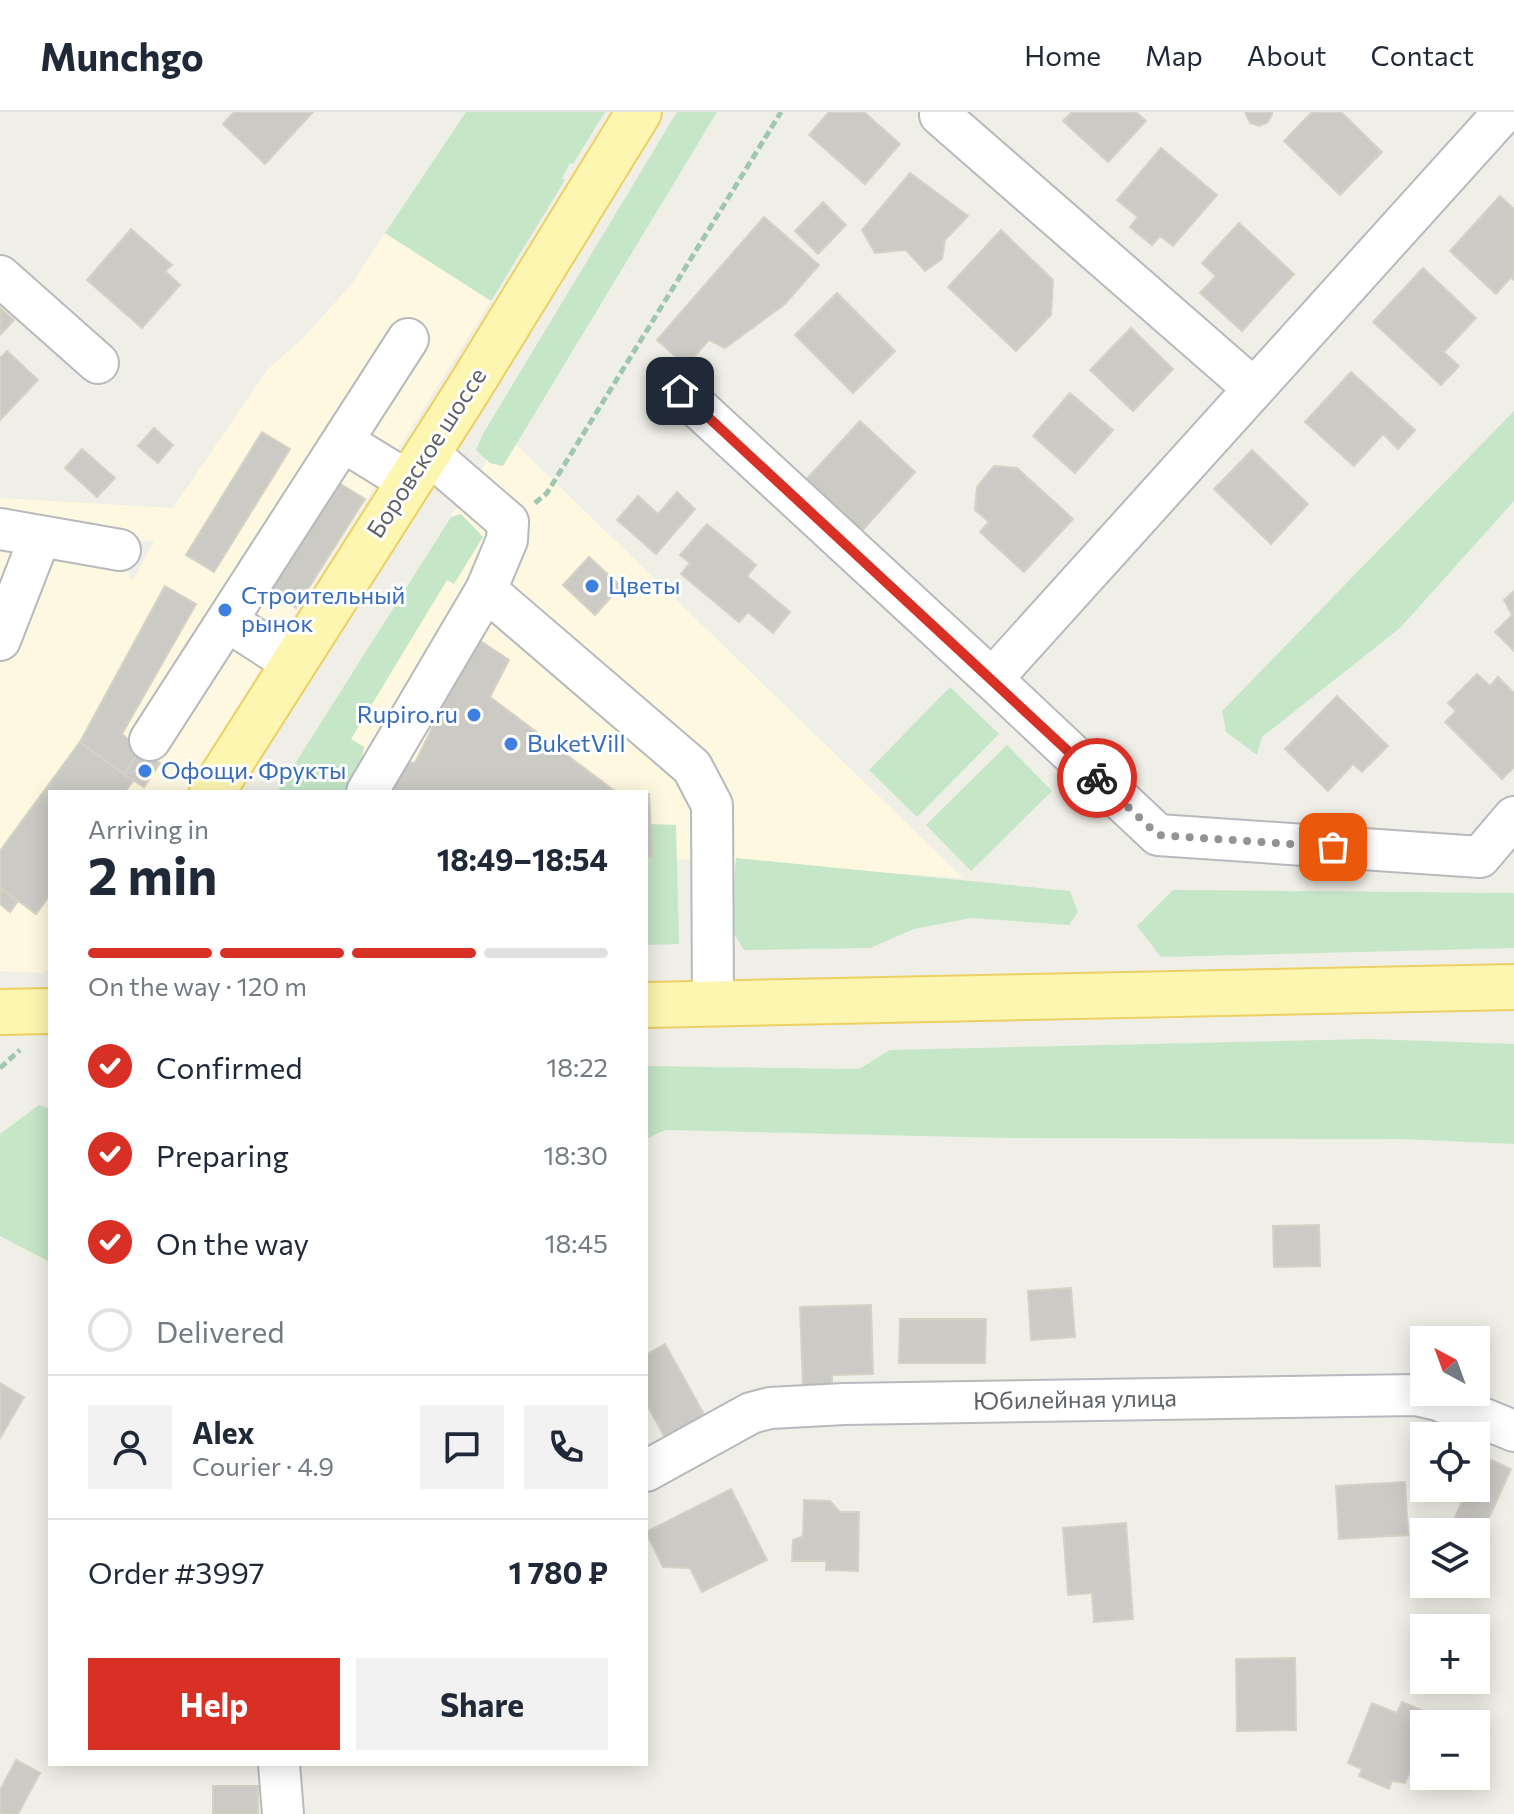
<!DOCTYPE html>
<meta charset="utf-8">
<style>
:root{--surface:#fff;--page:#f2f2f3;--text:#1f2937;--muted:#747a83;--line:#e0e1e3;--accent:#d93025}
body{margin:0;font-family:Commissioner,sans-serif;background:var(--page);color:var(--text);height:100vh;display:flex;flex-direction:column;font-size:30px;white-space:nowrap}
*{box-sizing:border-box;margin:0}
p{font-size:26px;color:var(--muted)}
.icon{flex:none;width:44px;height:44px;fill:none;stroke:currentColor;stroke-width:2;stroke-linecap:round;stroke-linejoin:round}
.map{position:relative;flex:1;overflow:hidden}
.sheet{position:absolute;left:48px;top:678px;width:600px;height:976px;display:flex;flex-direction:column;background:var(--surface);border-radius:0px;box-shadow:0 4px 20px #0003}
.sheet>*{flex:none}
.needle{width:52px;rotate:319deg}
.fabs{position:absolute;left:1410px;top:1214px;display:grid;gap:16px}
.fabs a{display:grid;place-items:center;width:80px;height:80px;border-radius:0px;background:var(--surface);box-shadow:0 4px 20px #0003;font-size:40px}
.pin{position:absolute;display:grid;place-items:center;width:68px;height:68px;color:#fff;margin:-34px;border-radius:16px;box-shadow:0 4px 12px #0006}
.courier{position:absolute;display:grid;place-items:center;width:80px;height:80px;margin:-40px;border:6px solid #d93025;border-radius:50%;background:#fff;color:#222;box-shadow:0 2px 10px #0007}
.headline em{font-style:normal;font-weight:700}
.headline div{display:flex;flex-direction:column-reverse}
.headline{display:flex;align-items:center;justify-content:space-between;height:136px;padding:0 40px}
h1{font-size:52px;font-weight:700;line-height:60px}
.bar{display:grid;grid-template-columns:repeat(4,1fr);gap:12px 8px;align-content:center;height:96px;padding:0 40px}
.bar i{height:10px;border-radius:6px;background:var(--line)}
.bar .on{background:var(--accent)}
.bar p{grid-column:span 4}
.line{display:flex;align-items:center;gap:20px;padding:0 40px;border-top:2px solid var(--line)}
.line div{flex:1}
.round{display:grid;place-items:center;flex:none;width:84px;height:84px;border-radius:0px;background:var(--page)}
ol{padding:0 40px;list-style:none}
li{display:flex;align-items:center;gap:24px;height:88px}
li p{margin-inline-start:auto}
li .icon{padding:8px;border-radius:50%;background:var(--accent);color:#fff;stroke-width:4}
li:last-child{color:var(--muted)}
li i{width:44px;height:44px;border:4px solid var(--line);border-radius:50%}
.action{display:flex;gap:16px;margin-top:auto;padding:16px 40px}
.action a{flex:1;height:92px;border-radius:0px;background:var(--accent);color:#fff;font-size:32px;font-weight:700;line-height:92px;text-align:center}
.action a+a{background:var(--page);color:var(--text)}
header{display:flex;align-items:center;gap:48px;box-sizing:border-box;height:112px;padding:0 40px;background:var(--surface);border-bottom:2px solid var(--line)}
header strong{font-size:38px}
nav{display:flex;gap:44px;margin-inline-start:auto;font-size:28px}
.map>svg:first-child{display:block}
.commercial{fill:#fdf8df;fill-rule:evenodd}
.green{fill:#c5e6c7}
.building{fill:#cccac4;stroke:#d5d1c5;stroke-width:2}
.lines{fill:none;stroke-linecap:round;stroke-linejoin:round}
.minor-casing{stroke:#b7b9bd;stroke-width:44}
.major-casing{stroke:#edd063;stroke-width:48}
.path{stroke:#9ec7ad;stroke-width:5;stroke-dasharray:8 4;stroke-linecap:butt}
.minor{stroke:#fff;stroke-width:40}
.major{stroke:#fdf6b0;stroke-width:44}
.done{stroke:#919394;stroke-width:8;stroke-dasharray:0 14.4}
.route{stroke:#d93025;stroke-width:10}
.shop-dot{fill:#3f7fe0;stroke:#fff;stroke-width:3}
.labels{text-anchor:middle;stroke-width:6;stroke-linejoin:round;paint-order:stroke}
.street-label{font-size:24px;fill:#5e6267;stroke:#fff}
.shop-label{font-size:24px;fill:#366cbe;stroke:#fff;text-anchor:start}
</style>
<header>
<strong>Munchgo</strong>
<nav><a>Home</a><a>Map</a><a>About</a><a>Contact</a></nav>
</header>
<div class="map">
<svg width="1514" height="1702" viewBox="0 0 1514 1702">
<rect width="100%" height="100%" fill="#f0efe7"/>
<path class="commercial" d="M385 121 491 189 184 680H50V855L43 861 0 859V386L173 396 267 258 303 226 351 173ZM154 429 133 468H132L123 451 137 430Z
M504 321 559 374 963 766 646 745V680H277Z"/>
<path class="green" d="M466 0H605L573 52 570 51 562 66 565 68 491 189 385 121Z
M677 0H717L503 354 490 351 476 338 484 320Z
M1514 299V389L1400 516 1262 625 1257 643 1226 620 1222 599Z
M461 402 483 425 454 472 447 468 351 627 364 635 360 658 349 680H277L451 405Z
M950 575 999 622 917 705 869 658Z
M1007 633 1052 679 971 759 926 713Z
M650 712 676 713 679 832 646 833V745H652Z
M736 746 1070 779 1078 800 1069 813 971 806 914 817 870 836 744 838 731 817Z
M1173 778 1514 781V836L1161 845 1137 814Z
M1369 927 1514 932V1032L1402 1027 1008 1026 665 1018 646 1027V954L859 957 890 938Z
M39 993 50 997V1150L0 1124V1022Z"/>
<path class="building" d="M234 0H313L265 52 223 12Z
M829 0H864L900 32 865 72 809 23Z
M1072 0H1136L1146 9 1108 50 1063 9Z
M1245 0H1272V3L1267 11 1259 14 1250 11Z
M1312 0H1341L1382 40 1340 83 1284 29Z
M1161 36 1217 83 1173 134 1160 124 1152 133 1130 115 1138 105 1117 88Z
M910 61 968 104 945 128 942 147 925 159 906 138 875 141 862 118Z
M1500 84 1514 97V168L1511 165 1496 182 1450 139Z
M823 90 846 113 818 142 795 119Z
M764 105 819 153 785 192 725 236 709 228 686 254 657 228Z
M1239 111 1294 162 1242 219 1200 181 1216 164 1202 151Z
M131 117 172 153 165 159 180 173 142 216 87 168Z
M1001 118 1053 168 1051 203 1016 239 948 175Z
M1423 156 1476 206 1444 240 1459 254 1441 273 1373 210Z
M837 181 895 239 853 281 795 223Z
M0 196 14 208 0 223Z
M1131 216 1173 257 1133 299 1090 258Z
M7 239 38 268 0 308V246Z
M1351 260 1415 318 1398 337 1383 322 1354 354 1305 310Z
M1070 281 1113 318 1075 361 1033 324Z
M860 309 915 360 860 421 804 370Z
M154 316 173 333 158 351 138 334Z
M262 320 290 337 214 460 186 443Z
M82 337 115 366 97 385 65 356Z
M1252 338 1308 392 1271 432 1214 377Z
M994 354 1017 356 1073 407 1024 460 980 420 989 410 975 398 977 375Z
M339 371 365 387 296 496 270 479Z
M677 380 695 397 656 442 617 408 638 384 658 402Z
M707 412 756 453 747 464 790 500 773 521 748 500 739 510 681 462 690 451 680 443Z
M589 445 621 474 595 503 563 473Z
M165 474 196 492 122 622 141 638 124 662 80 630Z
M1514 479V539L1495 520 1512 503 1504 488Z
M476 526 509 548 490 585 616 680H383L400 650 415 651Z
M1477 562 1490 574 1498 565 1514 581V655L1502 667 1445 610 1456 599 1448 591Z
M1337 584 1388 634 1362 660 1353 652 1328 679 1285 637Z
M80 630 133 669 125 680H50V783L36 802 0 775V739Z
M141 638 160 651 144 675 124 662Z
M646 682H649L652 745H646Z
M0 776 18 789 10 800 0 792Z
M1319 1113 1320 1154 1274 1155 1273 1114Z
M1071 1176 1075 1225 1031 1228 1028 1179Z
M871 1193 873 1262 832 1263V1274L803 1275 800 1195Z
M900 1207H986L985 1251H899Z
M665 1232 711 1315 671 1337 646 1291V1243Z
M0 1271 24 1285 0 1326Z
M1482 1344 1511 1357 1484 1417 1455 1405 1468 1376H1476V1358Z
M1405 1370 1408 1423 1339 1427 1336 1374Z
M731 1377 767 1448 702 1480 690 1456 663 1455 646 1420Z
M804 1388 830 1389 840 1400H859L858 1459 826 1458V1449H792L793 1428 803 1424Z
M1126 1411 1133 1507 1094 1510 1092 1481 1068 1483 1063 1416Z
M1295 1546 1296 1618 1237 1619 1236 1547Z
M1402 1590 1445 1608 1444 1612H1424V1659L1412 1654 1405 1671 1392 1669 1389 1677 1359 1664 1362 1657 1348 1651 1372 1591 1397 1601Z
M16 1648 40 1661 18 1702H0V1678Z
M213 1674H258V1702H213Z"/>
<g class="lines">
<defs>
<path id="minor" d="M940 3 1253 276
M0 164 98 251
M680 279 992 567 1504 0
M344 330 409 370
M428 341 508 410 507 428 486 478 692 655 712 693 713 892
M0 417 120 438
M229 510 292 551
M0 528 40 425
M992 567 1158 723 1480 745 1514 705
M150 628 408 227
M367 680 486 478
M646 1359 751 1301 770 1296 844 1292 1416 1283 1438 1288 1514 1319
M279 1652 283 1702"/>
<path id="major" d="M212 680 466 281 639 0
M646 893 1514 875
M0 900 50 899"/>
</defs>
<use href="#minor" class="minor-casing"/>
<use href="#major" class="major-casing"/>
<path class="path" d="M535 391 547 381 781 0
M0 956 20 938"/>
<use href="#minor" class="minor"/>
<use href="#major" class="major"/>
</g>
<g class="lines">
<path class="done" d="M1097 666 1158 723 1333 735"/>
<path class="route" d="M680 279 1097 666"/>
</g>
<g class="shop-dot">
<circle cx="592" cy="474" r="8"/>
<circle cx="225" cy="498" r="8"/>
<circle cx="474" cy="603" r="8"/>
<circle cx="511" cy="632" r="8"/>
<circle cx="145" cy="659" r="8"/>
</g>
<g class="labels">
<g class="street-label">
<text transform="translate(427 341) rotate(-57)" y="8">Боровское шоссе</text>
<text transform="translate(1075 1288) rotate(-1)" y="8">Юбилейная улица</text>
</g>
<g class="shop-label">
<text x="608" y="482">Цветы</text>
<text x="241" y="492">Строительный<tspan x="241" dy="28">рынок</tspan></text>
<text x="458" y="611" text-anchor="end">Rupiro.ru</text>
<text x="527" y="640">BuketVill</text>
<text x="161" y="667">Офощи. Фрукты</text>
</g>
</g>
</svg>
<div class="fabs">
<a><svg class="needle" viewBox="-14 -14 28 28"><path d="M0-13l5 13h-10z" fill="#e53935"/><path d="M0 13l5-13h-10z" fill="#747a83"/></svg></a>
<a><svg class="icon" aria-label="locate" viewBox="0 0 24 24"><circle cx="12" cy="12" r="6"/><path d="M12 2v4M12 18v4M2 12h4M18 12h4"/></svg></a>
<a><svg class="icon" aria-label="layers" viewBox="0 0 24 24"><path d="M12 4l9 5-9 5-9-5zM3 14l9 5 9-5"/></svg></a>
<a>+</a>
<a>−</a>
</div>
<div class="pin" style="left:1333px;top:735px;background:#ea580c"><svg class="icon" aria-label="bag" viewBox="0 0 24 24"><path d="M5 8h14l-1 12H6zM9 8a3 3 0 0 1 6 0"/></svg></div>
<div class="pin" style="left:680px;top:279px;background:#1f2937"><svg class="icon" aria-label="home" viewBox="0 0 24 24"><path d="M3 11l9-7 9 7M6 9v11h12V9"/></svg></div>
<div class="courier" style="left:1097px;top:666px"><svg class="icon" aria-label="bike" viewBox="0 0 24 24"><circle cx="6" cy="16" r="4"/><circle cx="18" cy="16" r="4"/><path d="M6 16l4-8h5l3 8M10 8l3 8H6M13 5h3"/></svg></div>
<section class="sheet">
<div class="headline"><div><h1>2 min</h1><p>Arriving in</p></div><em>18:49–18:54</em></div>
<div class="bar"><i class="on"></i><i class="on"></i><i class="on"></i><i></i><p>On the way · 120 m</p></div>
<ol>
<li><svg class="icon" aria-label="check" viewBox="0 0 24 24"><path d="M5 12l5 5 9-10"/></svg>Confirmed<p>18:22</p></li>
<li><svg class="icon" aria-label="check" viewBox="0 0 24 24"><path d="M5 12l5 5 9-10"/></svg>Preparing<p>18:30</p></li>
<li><svg class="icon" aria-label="check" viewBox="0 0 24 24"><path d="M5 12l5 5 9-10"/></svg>On the way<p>18:45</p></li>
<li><i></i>Delivered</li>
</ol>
<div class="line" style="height:144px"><a class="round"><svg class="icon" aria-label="person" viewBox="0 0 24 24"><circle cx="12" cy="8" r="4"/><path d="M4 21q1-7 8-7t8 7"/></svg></a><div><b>Alex</b><p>Courier · 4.9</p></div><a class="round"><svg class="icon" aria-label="chat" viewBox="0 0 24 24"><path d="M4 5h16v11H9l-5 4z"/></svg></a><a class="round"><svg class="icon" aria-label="phone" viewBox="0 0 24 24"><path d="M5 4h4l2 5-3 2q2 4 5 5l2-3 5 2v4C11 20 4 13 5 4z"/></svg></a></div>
<div class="line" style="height:104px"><div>Order #3997</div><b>1 780 ₽</b></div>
<div class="action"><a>Help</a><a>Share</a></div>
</section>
</div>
